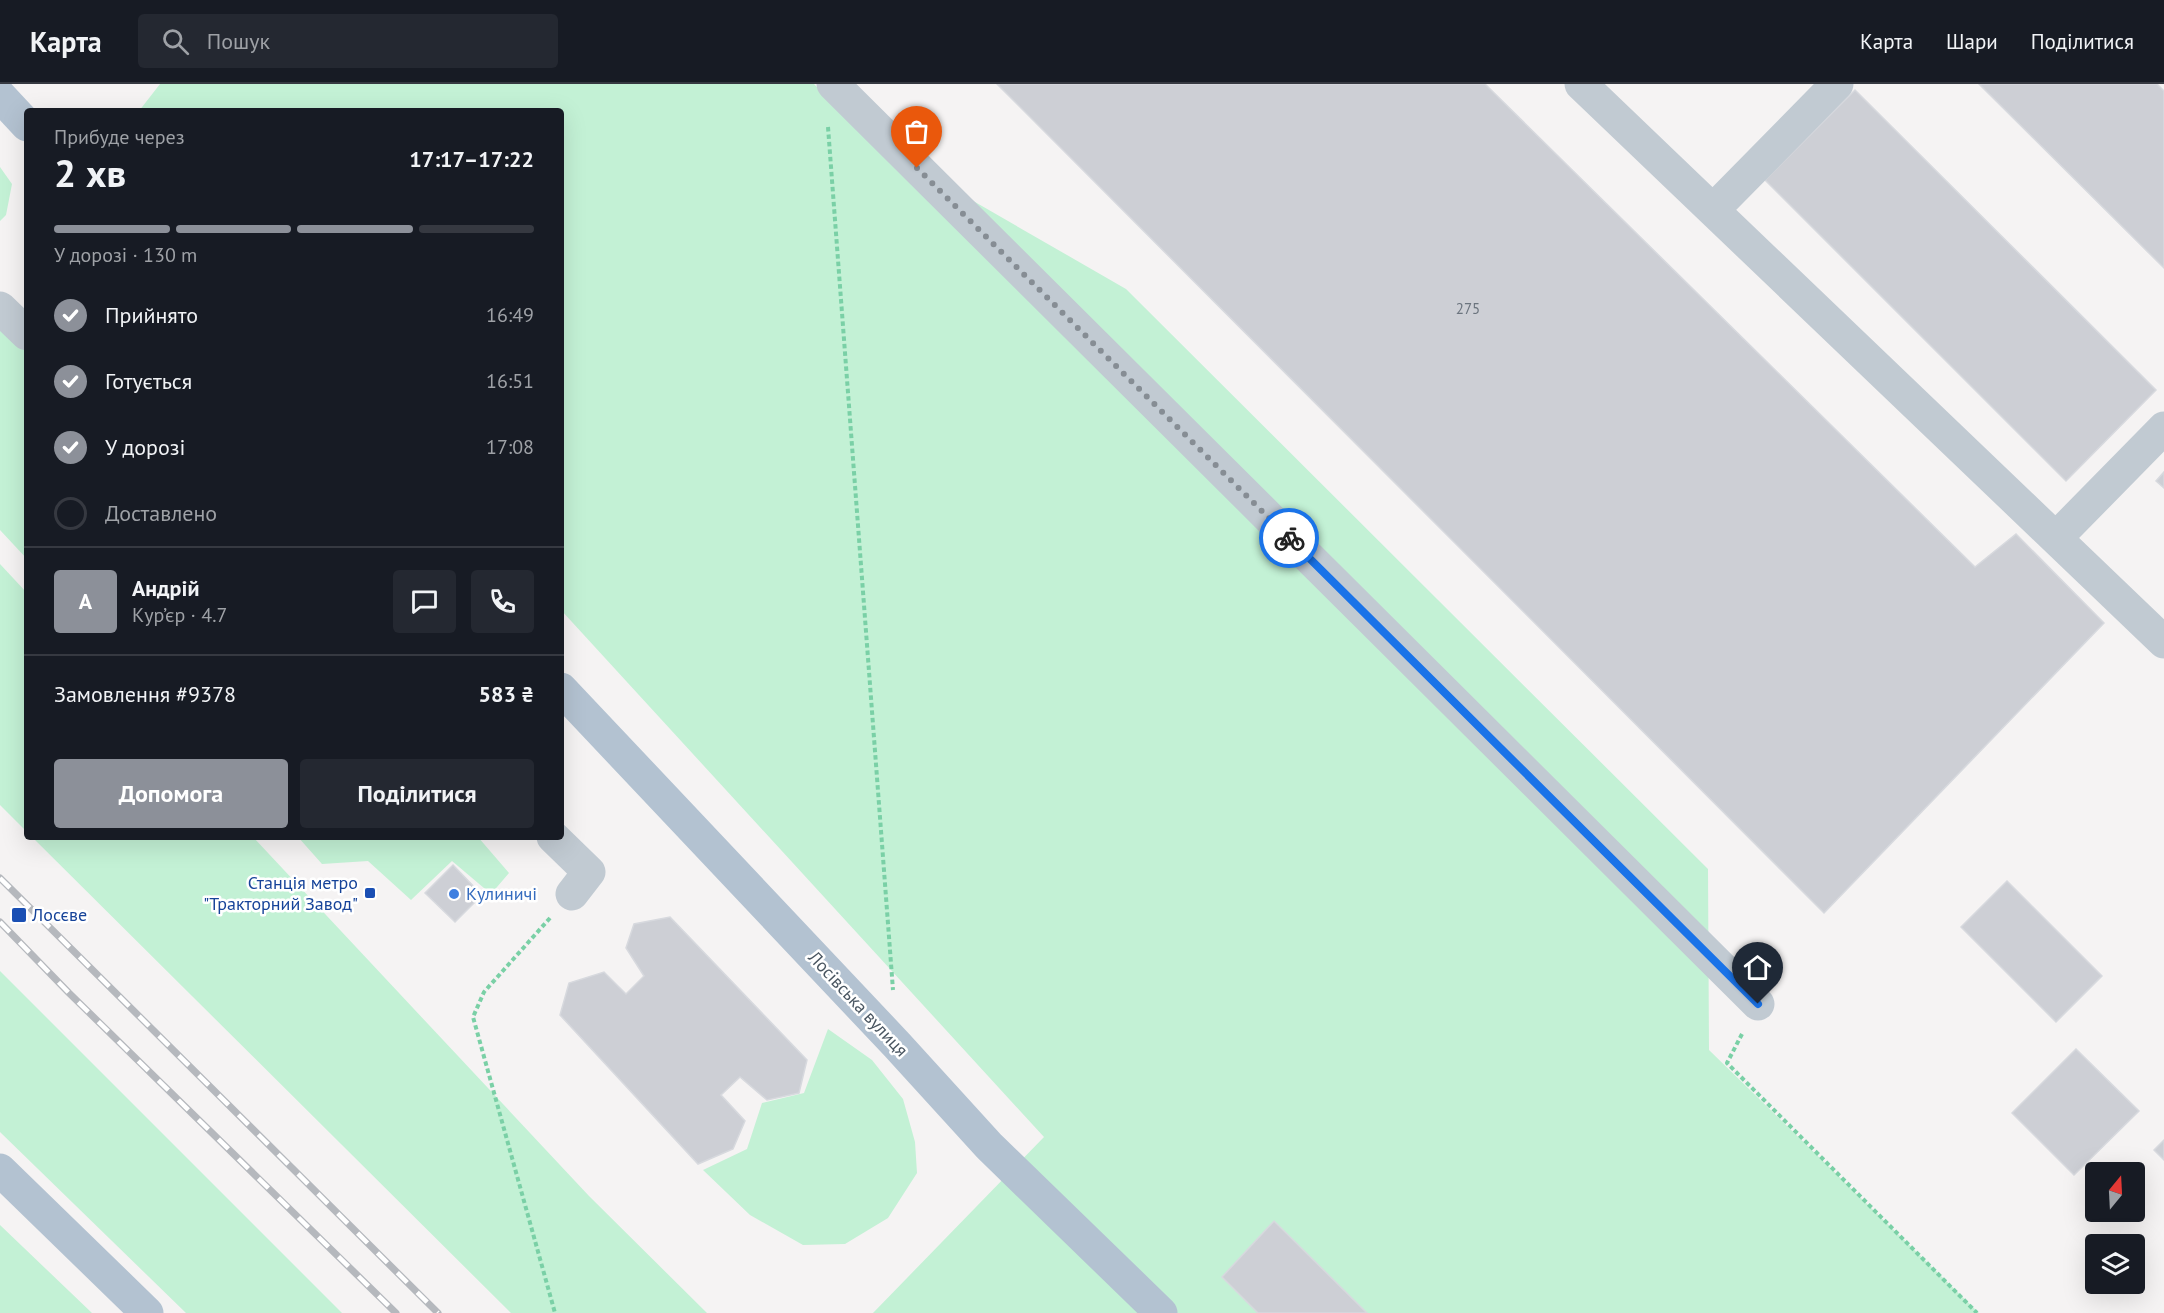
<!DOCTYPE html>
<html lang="uk">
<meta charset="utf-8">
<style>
:root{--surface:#171b24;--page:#242831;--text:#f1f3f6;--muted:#9ea1a6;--line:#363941;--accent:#8c9099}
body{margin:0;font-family:"PT Sans",sans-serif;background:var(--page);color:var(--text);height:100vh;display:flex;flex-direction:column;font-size:22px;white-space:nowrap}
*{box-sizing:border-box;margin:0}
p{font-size:20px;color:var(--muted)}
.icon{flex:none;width:33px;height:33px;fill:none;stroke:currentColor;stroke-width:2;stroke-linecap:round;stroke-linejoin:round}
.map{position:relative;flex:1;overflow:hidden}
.panel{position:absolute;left:24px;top:24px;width:540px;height:732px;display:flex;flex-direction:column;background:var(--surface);border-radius:6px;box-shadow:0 6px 24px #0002}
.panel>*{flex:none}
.needle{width:39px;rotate:18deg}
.fabs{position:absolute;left:2085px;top:1078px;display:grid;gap:12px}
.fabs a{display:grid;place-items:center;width:60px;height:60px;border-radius:6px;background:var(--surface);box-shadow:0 6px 24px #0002;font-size:30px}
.pin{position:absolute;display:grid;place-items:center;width:51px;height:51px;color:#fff;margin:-62px -26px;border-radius:50% 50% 50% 0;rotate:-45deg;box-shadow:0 0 6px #0007}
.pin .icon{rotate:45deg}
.courier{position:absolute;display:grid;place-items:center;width:60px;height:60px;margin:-30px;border:4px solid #1a73e8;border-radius:50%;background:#fff;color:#222;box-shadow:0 2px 8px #0007}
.headline em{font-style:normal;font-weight:700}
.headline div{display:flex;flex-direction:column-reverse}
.headline{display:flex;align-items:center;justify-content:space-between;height:102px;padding:0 30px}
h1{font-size:39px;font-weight:700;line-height:45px}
.bar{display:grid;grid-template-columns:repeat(4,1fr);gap:9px 6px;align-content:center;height:72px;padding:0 30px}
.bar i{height:8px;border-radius:4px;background:var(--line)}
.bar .on{background:var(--accent)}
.bar p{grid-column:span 4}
.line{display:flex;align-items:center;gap:15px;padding:0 30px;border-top:2px solid var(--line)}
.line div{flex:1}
.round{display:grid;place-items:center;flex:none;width:63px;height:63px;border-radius:6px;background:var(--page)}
ol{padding:0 30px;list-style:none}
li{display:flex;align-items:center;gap:18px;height:66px}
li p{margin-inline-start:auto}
li .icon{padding:6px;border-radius:50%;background:var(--accent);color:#fff;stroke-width:4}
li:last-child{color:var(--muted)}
li i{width:33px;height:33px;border:3px solid var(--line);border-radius:50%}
.cta{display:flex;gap:12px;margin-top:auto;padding:12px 30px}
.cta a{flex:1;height:69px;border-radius:6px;background:var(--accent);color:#fff;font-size:24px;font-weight:700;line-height:69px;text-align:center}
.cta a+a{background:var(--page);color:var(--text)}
header{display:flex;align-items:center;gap:36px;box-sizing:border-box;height:84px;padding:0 30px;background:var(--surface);border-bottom:2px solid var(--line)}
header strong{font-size:28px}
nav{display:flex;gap:33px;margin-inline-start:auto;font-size:21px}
.search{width:420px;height:54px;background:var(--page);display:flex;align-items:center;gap:15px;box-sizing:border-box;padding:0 21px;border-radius:6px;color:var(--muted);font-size:22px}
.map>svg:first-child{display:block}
.green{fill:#c3f1d5}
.building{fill:#cdcfd5;stroke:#d7d9de;stroke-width:1.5}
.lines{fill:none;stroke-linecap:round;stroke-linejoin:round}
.path{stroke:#7ad0a6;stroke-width:4;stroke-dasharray:4.5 3;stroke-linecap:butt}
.minor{stroke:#c1cad2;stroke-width:33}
.major{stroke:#b3c2d1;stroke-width:33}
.rail-casing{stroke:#b5b8bd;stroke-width:7}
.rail{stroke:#fff;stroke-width:4.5;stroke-dasharray:14;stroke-linecap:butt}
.done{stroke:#868d94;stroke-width:6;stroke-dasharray:0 10.8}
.route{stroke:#1a73e8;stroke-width:8}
.transit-dot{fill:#1a4fb4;stroke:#fff;stroke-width:2}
.shop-dot{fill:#3f7fe0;stroke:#fff;stroke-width:2}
.labels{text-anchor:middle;stroke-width:5;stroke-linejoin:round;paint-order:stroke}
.number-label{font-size:15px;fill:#6b747e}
.transit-label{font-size:18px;fill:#164399;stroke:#fff;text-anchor:end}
.shop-label{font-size:18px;fill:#366cbe;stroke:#fff;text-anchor:start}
.street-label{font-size:18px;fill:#4a5661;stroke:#fff}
</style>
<header>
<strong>Карта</strong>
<div class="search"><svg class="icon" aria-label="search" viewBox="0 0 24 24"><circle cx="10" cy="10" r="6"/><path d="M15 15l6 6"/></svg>Пошук</div>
<nav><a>Карта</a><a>Шари</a><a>Поділитися</a></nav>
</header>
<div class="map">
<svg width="2164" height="1229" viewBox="0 0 2164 1229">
<rect width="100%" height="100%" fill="#f5f3f3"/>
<path class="green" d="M160 0H814L869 57 1126 205 1708 785 1709 966 1979 1229H873L1044 1053 561 526V27H139Z
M0 83 12 100 6 131 0 137Z
M0 224 27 250V475L0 446Z
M0 480 27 509V748L0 721Z
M32 753H253L589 1112 707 1229H511Z
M298 753H478L509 789 491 810 452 777 411 816 368 777 322 780Z
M0 887 342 1229H186L0 1048Z
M828 945 872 976 903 1015 915 1058 917 1089 888 1134 845 1160 803 1161 750 1131 703 1086 747 1065 762 1019 804 1009Z
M0 1141 92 1229H0Z"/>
<path class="building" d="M997 0H1485L1975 483 2016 450 2104 539 1824 829Z
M1979 0H2157L2164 7V184Z
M1855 6 2156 306 2066 397 1765 96Z
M2164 388V404L2156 397Z
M453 781 482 811 455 838 425 809Z
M2007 797 2102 892 2056 938 1961 843Z
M670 833 807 976 799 1009 767 1016 740 993 721 1011 745 1037 733 1065 698 1080 560 931 569 899 604 888 626 910 644 892 626 864 634 840Z
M2076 965 2139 1027 2074 1091 2012 1029Z
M2164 1056V1076L2154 1066Z
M1274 1137 1367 1229H1258L1222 1193Z"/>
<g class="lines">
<path class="path" d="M828 43 893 906
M550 834 484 908 473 933 555 1229
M1742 950 1727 979 1977 1229"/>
<path class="minor" d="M833 0 1758 920
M1581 0 2164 558
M1713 126 1837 0
M0 224 27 250
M2056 454 2164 344
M553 753 589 788 572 810"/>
<path class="major" d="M0 12 27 41
M561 605 897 961 989 1062 1161 1229
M0 1086 147 1229"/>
<defs>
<path id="rail" d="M0 794 438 1229
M0 838 69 909 396 1229"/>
</defs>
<use href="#rail" class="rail-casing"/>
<use href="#rail" class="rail"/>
</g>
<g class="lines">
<path class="done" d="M917 84 1289 454"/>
<path class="route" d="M1289 454 1758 920"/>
</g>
<g class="transit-dot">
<rect x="364" y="803" width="12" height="12" rx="3"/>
<rect x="11" y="823" width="16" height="16" rx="3"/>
</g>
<circle class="shop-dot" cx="454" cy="810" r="6"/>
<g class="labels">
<g class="number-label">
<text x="1468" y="230">275</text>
</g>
<g class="transit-label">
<text x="358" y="805">Станція метро<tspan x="358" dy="21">"Тракторний Завод"</tspan></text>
<text x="32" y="837" text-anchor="start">Лосєве</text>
</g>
<g class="shop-label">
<text x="466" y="816">Кулиничі</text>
</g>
<g class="street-label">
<text transform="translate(858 920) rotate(47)" y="6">Лосівська вулиця</text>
</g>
</g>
</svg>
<div class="fabs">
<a><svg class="needle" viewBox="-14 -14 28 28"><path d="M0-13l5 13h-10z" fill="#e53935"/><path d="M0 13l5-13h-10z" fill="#9ea1a6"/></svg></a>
<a><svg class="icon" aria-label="layers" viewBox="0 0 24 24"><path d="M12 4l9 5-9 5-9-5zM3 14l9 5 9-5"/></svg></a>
</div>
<div class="pin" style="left:917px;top:84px;background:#ea580c"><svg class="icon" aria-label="bag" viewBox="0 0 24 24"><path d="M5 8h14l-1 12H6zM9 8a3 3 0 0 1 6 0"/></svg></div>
<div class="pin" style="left:1758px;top:920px;background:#1f2937"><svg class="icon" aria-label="home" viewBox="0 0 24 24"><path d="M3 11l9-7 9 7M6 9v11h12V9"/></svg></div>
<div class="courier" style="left:1289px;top:454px"><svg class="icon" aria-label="bike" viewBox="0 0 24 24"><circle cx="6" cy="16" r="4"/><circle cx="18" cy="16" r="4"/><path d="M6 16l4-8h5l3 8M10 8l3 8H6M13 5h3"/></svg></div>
<section class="panel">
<div class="headline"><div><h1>2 хв</h1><p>Прибуде через</p></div><em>17:17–17:22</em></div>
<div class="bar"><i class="on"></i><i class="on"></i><i class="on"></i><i></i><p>У дорозі · 130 m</p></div>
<ol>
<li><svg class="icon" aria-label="check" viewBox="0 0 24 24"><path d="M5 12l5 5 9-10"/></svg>Прийнято<p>16:49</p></li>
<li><svg class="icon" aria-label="check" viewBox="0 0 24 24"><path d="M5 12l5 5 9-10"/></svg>Готується<p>16:51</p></li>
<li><svg class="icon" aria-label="check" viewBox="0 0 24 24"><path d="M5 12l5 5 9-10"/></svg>У дорозі<p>17:08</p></li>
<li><i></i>Доставлено</li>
</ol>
<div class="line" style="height:108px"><b class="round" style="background:var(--accent);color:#fff">А</b><div><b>Андрій</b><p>Кур’єр · 4.7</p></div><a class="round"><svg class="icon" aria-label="chat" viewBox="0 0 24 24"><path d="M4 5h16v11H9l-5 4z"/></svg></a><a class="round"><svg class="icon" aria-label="phone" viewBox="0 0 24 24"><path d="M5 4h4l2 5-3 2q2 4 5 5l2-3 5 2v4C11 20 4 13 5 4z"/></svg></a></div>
<div class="line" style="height:78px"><div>Замовлення #9378</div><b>583 ₴</b></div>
<div class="cta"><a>Допомога</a><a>Поділитися</a></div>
</section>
</div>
